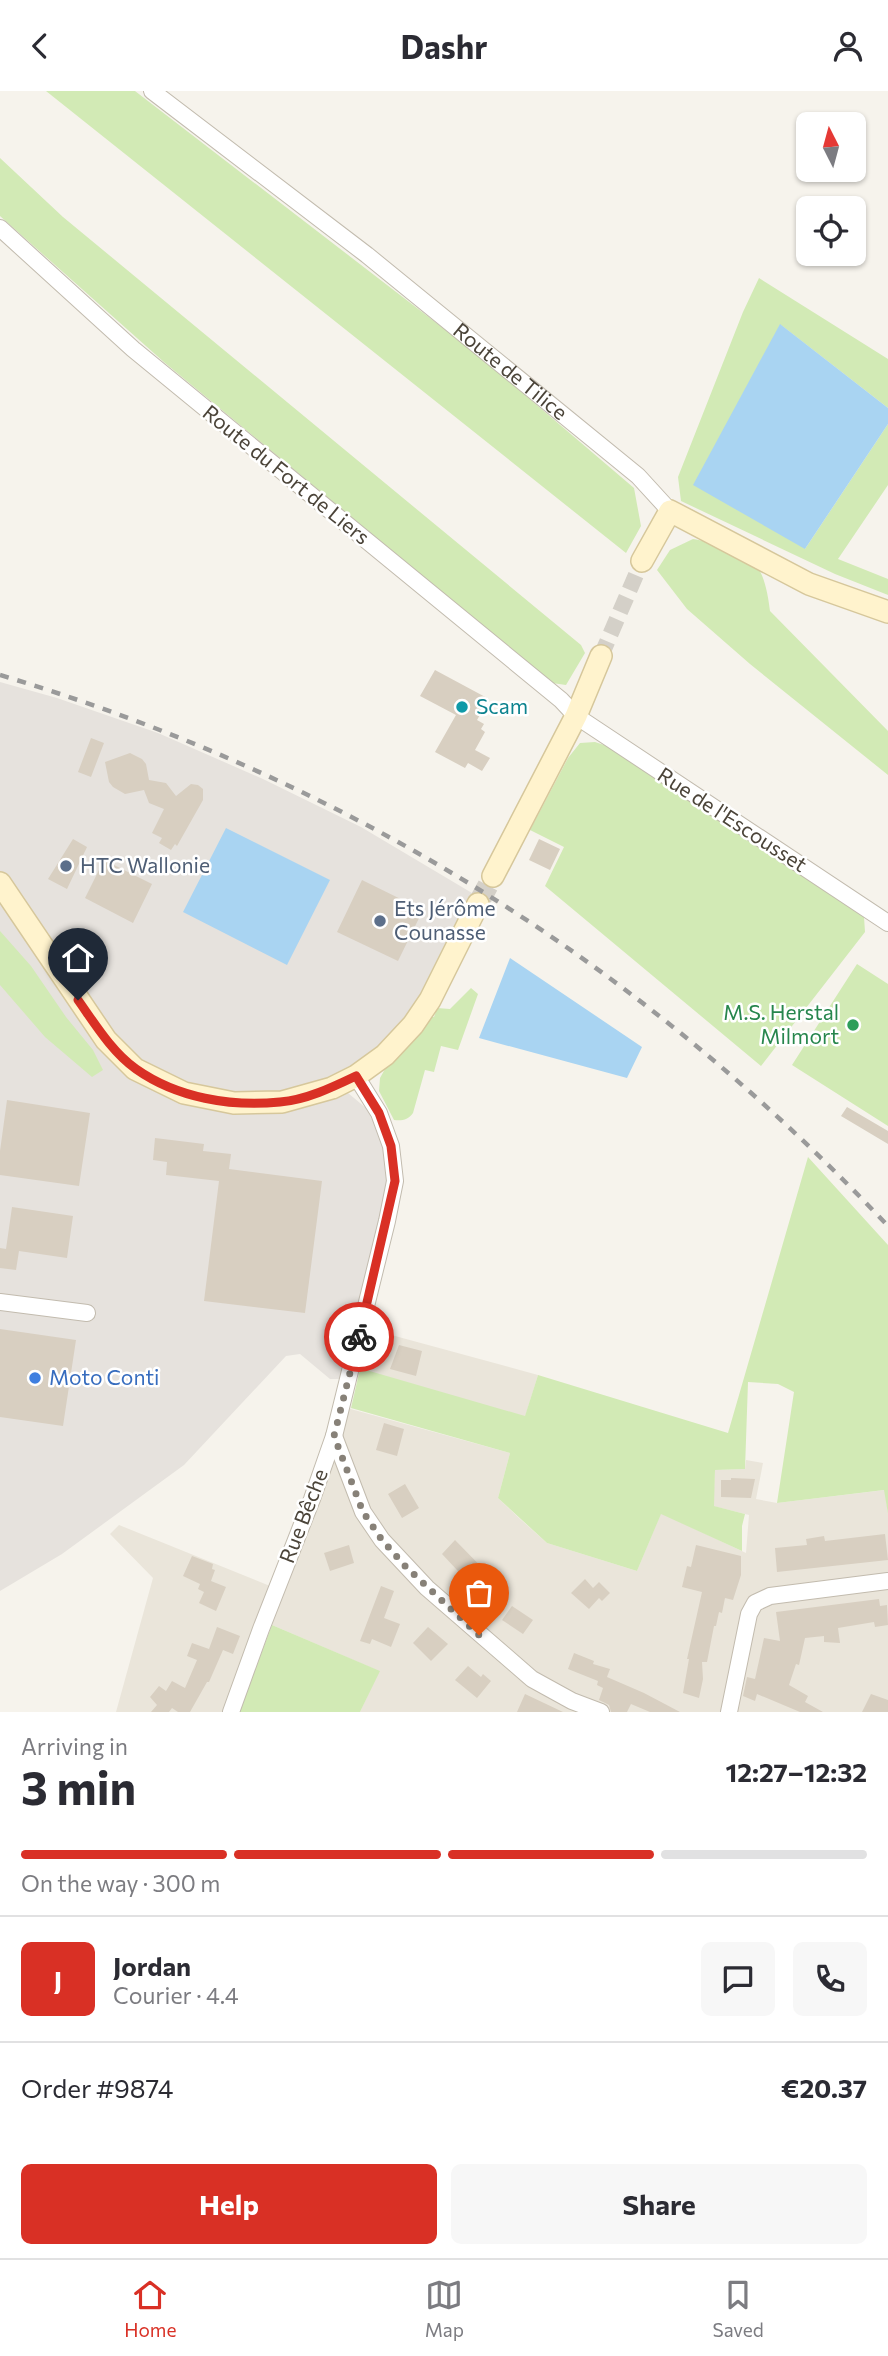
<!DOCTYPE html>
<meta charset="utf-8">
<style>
:root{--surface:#fff;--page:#f7f7f7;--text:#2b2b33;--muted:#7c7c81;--line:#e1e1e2;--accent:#d93025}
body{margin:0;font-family:Commissioner,sans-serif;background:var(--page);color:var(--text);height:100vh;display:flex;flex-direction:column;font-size:26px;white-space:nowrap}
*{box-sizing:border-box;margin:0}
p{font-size:23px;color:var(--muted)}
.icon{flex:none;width:38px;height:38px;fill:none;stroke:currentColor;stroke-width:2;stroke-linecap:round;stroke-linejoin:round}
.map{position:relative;height:1621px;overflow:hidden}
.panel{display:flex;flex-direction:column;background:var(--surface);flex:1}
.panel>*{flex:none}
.needle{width:46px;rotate:354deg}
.fabs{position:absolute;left:796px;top:21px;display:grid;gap:14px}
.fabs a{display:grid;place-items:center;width:70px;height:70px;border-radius:10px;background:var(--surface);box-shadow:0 2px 5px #0004;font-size:35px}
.pin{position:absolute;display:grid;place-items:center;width:60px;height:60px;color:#fff;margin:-72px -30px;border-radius:50% 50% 50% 0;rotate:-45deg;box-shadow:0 0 7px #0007}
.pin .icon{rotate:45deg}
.courier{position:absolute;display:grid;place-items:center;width:70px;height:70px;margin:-35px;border:5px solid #d93025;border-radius:50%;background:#fff;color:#222;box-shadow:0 2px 9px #0007}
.overview em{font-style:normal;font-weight:700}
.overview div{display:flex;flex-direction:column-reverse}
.overview{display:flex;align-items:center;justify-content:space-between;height:119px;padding:0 21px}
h1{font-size:46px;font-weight:700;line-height:52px}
.bar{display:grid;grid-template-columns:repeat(4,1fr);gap:10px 7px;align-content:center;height:84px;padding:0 21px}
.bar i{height:9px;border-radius:5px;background:var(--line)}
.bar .current{background:var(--accent)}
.bar p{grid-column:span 4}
.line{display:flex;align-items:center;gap:18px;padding:0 21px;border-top:2px solid var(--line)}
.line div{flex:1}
.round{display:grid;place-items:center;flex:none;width:74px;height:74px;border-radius:10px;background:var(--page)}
.primary-button{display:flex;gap:14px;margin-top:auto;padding:14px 21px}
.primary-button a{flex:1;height:80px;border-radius:10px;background:var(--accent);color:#fff;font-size:28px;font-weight:700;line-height:80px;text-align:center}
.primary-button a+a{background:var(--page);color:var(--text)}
header{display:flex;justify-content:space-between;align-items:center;height:91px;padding:0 21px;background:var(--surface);font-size:32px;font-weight:700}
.menu{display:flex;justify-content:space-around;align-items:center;height:98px;border-top:2px solid var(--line);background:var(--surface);font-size:19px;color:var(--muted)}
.menu a{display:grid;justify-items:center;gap:4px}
.menu .current{color:var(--accent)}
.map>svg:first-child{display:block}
.residential{fill:#eae5da}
.industrial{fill:#e6e2dd}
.green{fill:#d2eab5}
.water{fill:#a9d4f2}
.building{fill:#d8cfc1}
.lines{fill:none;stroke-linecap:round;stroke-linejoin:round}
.street-tunnel{stroke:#d4d0c8;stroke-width:16;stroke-dasharray:16 8;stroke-linecap:butt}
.secondary-tunnel{stroke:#d4d0c8;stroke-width:21;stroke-dasharray:21 10;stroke-linecap:butt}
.street-casing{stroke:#c2bbae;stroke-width:18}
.secondary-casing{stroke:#d6c79b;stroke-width:24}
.street{stroke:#fff;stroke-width:16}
.secondary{stroke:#fff3cd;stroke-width:21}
.rail{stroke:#9a9a9a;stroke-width:4.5;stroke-dasharray:9 9;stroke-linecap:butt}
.done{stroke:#878178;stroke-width:7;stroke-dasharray:0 12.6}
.route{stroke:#d93025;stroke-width:9}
.culture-dot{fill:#0f9aa8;stroke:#fff;stroke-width:2.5}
.service-dot{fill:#5c6f8a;stroke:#fff;stroke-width:2.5}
.leisure-dot{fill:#2e9e5b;stroke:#fff;stroke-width:2.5}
.shop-dot{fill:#3f7fe0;stroke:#fff;stroke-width:2.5}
.labels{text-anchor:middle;stroke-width:5;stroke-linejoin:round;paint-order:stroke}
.street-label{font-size:21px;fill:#4b4439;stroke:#fff}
.culture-label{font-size:21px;fill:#0d838f;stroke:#fff;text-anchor:start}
.service-label{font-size:21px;fill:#4e5e75;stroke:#fff;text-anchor:start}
.leisure-label{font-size:21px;fill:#27864d;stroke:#fff;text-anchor:end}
.shop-label{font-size:21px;fill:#366cbe;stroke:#fff;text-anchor:start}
</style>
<header><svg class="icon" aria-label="back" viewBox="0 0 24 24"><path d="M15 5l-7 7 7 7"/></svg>Dashr<svg class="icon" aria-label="person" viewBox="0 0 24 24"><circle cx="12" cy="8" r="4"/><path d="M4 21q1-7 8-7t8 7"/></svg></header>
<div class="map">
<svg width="888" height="1621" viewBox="0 0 888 1621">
<rect width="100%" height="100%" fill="#f6f3ec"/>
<path class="residential" d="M373 1239 538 1284 525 1326 360 1278Z
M347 1317 510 1362 498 1407 519 1427 547 1452 637 1480 661 1422 746 1462 749 1424 713 1415 715 1379 745 1378 746 1369 763 1372 756 1408 777 1412 885 1399 888 1423V1621H360L379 1580 272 1534 334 1345Z
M119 1434 270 1495 223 1621H116L153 1487 110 1443Z"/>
<path class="industrial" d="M0 591 57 607 158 642 263 688 361 736 472 802 416 912 385 950 338 985 348 1002 366 1017 383 1049 388 1093 341 1288H330L300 1263 286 1265 184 1374 62 1463 0 1500Z"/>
<path class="green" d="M46 0H135L478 264 634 397 641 435 626 462Z
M0 67 63 126 581 554 585 562 566 594 552 592 165 272 0 125Z
M759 187 888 268V317L781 234 805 458 888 333V394L838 468 888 488V504L835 483 681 410 678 386 743 221Z
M693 448C709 451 745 459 755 472 765 485 768 504 770 520L888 640V684L750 573 687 518 657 479 670 459Z
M595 651 607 655 864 826 865 841 761 975 545 795 564 756 530 739 568 667 580 652Z
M0 840 31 875 66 926 93 959 103 979 92 986 45 946 0 894Z
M857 873 888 893V1035L792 974Z
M471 897 478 903 458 959 441 955 434 981 425 979 413 1022C408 1029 402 1030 394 1029L379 1000 380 987 385 978 408 956 431 926H434L437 917 450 918Z
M808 1066 888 1154V1423L884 1399 777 1412 794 1301 778 1293 748 1291 745 1378 715 1379 714 1415 745 1423 742 1435V1460L661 1423 637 1480 547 1452 498 1407 510 1362 351 1317 360 1278 366 1279 525 1325 538 1284 728 1342Z
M272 1534 380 1580 360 1621H239Z"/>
<path class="water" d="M780 233 888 317V333L805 458 693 394Z
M226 737 330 789 287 874 183 821Z
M510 867 642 956 627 987 479 947Z"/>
<path class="building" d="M435 579 489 608 477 629 484 633 481 638 485 641 475 659 490 667 482 680 468 672 465 677 435 661 456 624 420 605Z
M91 647 104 652 91 686 78 681Z
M130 662 142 668 146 673 149 689 166 692 176 705 191 693 198 694 203 698V709L177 755 175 753 171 759 159 752 162 747 152 742 164 718 149 712 144 699 125 703 113 696 109 691 105 671Z
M73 748 87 756 67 798 48 788Z
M539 748 560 758 550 779 529 769Z
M104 769 152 793 133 832 85 807Z
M362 789 423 819 398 870 337 841Z
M7 1009 90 1022 79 1095 0 1084V1060Z
M847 1016 888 1040V1053L841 1025Z
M155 1047 204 1053 203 1060 231 1063 229 1078 322 1090 305 1222 204 1210 219 1090 166 1084 167 1071 153 1069Z
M12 1116 73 1125 67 1167 19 1160 16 1179 0 1177V1157L6 1158Z
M0 1238 76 1249 63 1335 0 1326Z
M399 1254 422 1260 416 1285 390 1278Z
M384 1332 404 1338 397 1365 376 1359Z
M731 1387 755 1388 751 1407 721 1406V1389H731Z
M405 1393 419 1417 402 1427 388 1403Z
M885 1443 888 1469 777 1481 775 1457 807 1454 806 1448 824 1445 825 1450Z
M455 1449 502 1497 488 1512 470 1497 472 1495 442 1463Z
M349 1454 354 1472 330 1480 324 1462Z
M696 1454 741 1465V1484L733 1509 725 1507 722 1522 719 1521 716 1535H714L707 1571H702L703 1588 699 1607 683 1602 689 1568H687L702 1501 682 1496 687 1475 691 1476Z
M192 1465 213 1473 212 1478 215 1479 211 1490 226 1496 216 1520 199 1512 204 1501 198 1498 200 1493 183 1485Z
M585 1488 593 1497 599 1491 610 1502 602 1510 599 1507 589 1518 571 1502Z
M381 1495 394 1500 384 1527 400 1533 391 1556 372 1548 370 1553 360 1550Z
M879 1508 880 1515 887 1514 888 1534 875 1536 874 1531 838 1537 840 1552 824 1551V1545L805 1547 799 1574 796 1573 789 1594 808 1605 805 1611 823 1621H800L757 1603 755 1610 743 1605 747 1586 755 1588 764 1547 780 1550 776 1521Z
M512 1515 533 1529 523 1543 502 1529Z
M217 1536 240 1545 233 1563 223 1559 209 1591H207L190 1621H178L172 1617 169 1621H151L157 1614 150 1606 159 1595 166 1600 172 1590 185 1597 197 1569 187 1565 192 1552 209 1558Z
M428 1536 448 1553 431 1570 413 1552Z
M574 1562 594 1570 593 1573 610 1578 607 1586 644 1602 680 1621H650L631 1613 627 1621H611L609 1614 599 1609 603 1597 597 1594 598 1590 568 1578Z
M468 1575 481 1586 483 1583 491 1590 477 1607 455 1589Z
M525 1603 563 1621H517Z
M871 1603 888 1609V1621H862Z"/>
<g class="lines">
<path class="street-tunnel" d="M601 565 642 470"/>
<path class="secondary-tunnel" d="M478 813 493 785"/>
<defs>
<g id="street">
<path id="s1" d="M152 0 367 164 638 385 670 420"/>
<path d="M0 137 133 258 561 609 576 625 888 832"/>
<path d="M0 1211 87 1222"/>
<path d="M334 1345 363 1421 382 1449 427 1497 532 1588 572 1610 601 1621"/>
<path d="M231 1621 261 1538 312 1408 334 1345 387 1130 395 1090 391 1055 379 1022 356 985"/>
<path d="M729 1621 749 1523 755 1512 770 1505 888 1490"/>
</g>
<path id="secondary" d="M642 470 670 420 809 493 888 521
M493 785 576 625 601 565
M0 792 106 949 135 978 184 1002 234 1012 282 1011 332 997 356 985 385 964 413 934 430 909 478 813"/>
</defs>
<use href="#street" class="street-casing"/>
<use href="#secondary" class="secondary-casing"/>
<use href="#street" class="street"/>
<use href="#secondary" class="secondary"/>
<path class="rail" d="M0 584C347 688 640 872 888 1135"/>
</g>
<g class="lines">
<path class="done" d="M359 1246 334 1345 363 1421 382 1449 406 1476 479 1544"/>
<path class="route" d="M78 909C95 933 112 961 136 978 177 1007 231 1016 280 1011 306 1009 333 996 356 985L379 1022 391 1055 395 1090 359 1246"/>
</g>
<circle class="culture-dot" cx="462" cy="616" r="7"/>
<g class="service-dot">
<circle cx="66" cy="775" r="7"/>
<circle cx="380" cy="830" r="7"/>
</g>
<circle class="leisure-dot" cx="853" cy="934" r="7"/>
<circle class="shop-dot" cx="35" cy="1287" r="7"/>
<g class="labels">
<g class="street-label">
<text dy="7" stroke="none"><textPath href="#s1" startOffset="455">Route de Tilice</textPath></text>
<text transform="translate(286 384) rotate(39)" y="7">Route du Fort de Liers</text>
<text transform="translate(732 729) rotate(33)" y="7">Rue de l'Escousset</text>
<text transform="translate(304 1425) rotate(-69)" y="7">Rue Bêche</text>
</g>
<g class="culture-label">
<text x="476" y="623">Scam</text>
</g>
<g class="service-label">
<text x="80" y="782">HTC Wallonie</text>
<text x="394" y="825">Ets Jérôme<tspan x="394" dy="24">Counasse</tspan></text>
</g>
<g class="leisure-label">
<text x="839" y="929">M.S. Herstal<tspan x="839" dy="24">Milmort</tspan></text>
</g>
<g class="shop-label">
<text x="49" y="1294">Moto Conti</text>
</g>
</g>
</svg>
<div class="fabs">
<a><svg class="needle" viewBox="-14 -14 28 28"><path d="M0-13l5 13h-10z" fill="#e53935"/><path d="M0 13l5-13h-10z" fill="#7c7c81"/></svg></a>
<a><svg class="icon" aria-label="locate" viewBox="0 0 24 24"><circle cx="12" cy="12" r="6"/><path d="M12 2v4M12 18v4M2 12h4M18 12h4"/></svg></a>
</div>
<div class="pin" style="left:479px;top:1544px;background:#ea580c"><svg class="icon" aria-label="bag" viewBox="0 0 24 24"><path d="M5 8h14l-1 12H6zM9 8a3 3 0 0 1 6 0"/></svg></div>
<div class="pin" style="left:78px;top:909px;background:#1f2937"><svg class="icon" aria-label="home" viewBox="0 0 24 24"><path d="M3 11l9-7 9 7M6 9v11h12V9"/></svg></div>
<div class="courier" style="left:359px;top:1246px"><svg class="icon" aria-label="bike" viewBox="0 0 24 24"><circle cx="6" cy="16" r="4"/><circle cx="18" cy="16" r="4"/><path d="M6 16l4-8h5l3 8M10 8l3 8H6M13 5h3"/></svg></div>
</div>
<section class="panel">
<div class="overview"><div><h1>3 min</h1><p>Arriving in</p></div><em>12:27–12:32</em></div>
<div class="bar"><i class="current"></i><i class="current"></i><i class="current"></i><i></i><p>On the way · 300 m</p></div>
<div class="line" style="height:126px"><b class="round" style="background:var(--accent);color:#fff">J</b><div><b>Jordan</b><p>Courier · 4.4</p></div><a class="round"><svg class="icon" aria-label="chat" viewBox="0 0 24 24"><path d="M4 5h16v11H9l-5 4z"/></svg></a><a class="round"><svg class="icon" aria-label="phone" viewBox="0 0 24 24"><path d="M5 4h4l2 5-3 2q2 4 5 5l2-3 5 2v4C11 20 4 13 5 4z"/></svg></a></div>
<div class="line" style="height:91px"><div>Order #9874</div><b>€20.37</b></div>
<div class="primary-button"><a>Help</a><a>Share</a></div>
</section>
<nav class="menu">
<a class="current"><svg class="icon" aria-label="home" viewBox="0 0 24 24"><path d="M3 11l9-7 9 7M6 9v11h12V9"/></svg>Home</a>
<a><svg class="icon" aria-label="map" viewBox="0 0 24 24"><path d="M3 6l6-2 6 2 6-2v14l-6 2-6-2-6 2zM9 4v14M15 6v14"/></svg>Map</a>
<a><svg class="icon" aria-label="saved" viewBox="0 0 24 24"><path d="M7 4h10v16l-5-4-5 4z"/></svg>Saved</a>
</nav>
